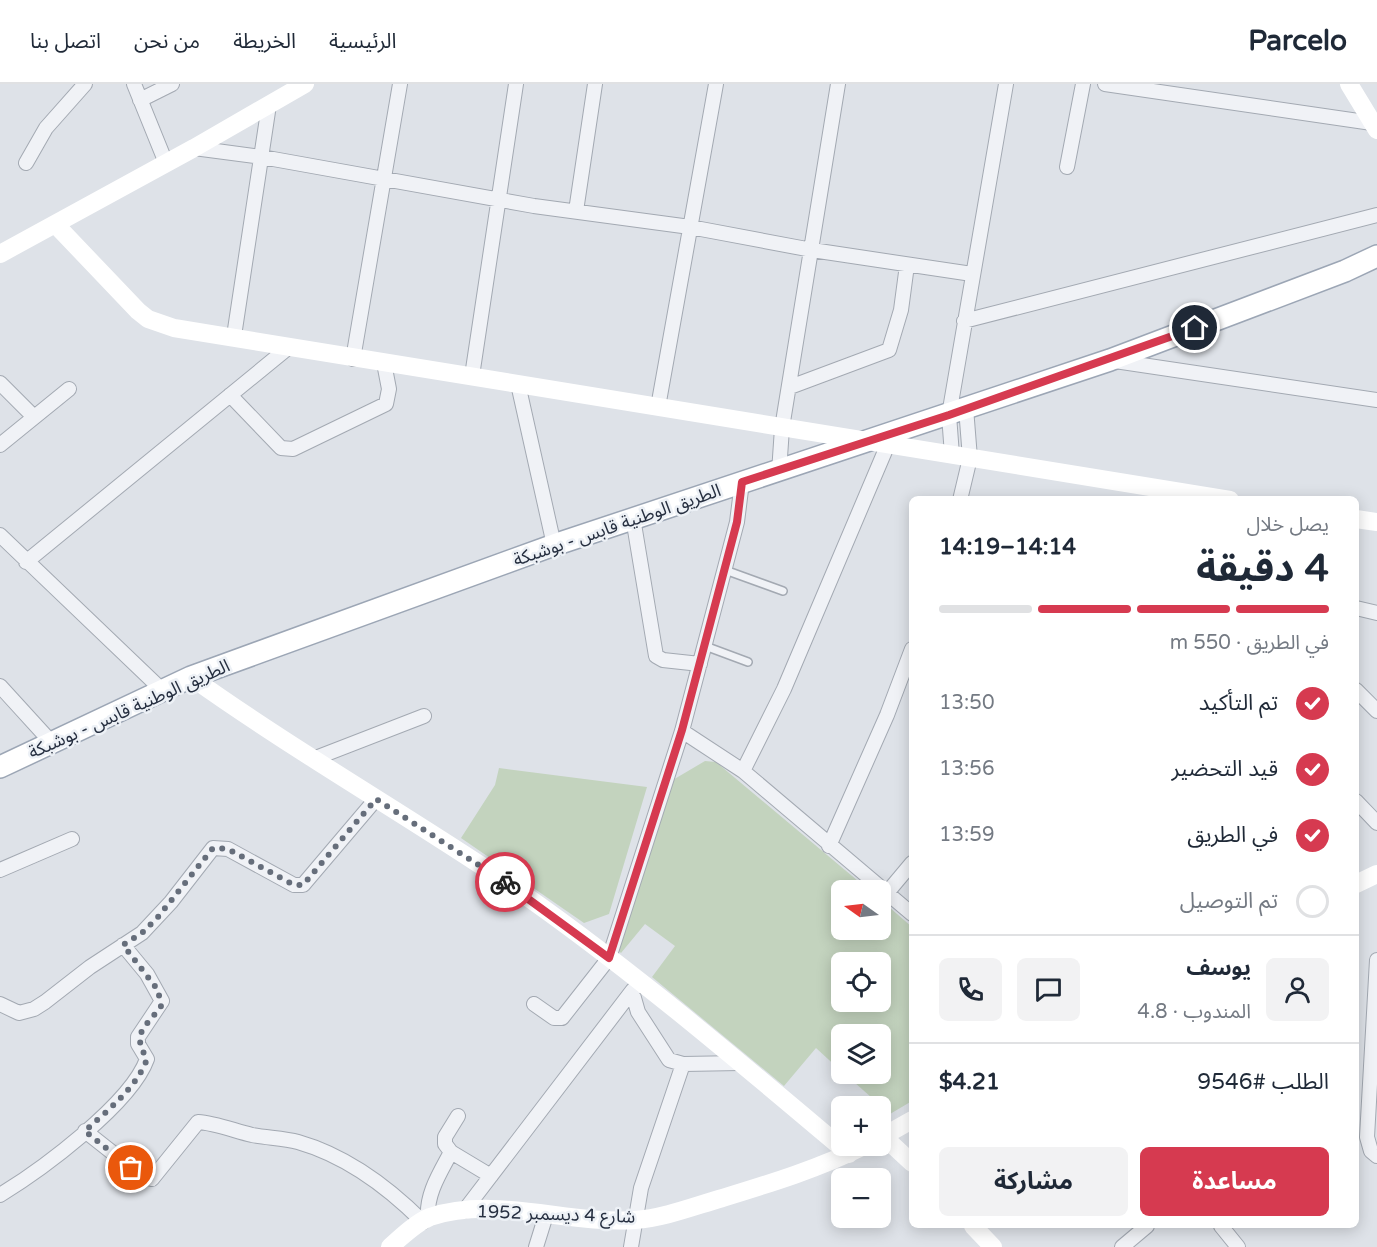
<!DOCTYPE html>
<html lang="ar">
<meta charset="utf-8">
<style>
:root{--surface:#fff;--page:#f2f2f3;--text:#1f2937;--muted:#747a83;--line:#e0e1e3;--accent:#d63a50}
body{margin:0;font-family:"Varela Round","Noto Sans Arabic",sans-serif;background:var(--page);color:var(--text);direction:rtl;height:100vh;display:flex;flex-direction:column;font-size:22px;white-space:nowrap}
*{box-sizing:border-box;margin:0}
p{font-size:20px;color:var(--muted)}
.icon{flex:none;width:33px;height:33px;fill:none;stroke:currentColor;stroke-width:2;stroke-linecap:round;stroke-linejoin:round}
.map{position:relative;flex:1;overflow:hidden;direction:ltr}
.panel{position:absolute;left:909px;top:412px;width:450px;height:732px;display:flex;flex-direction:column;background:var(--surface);border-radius:9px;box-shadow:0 3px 15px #0003;direction:rtl}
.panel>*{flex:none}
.needle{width:39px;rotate:284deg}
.controls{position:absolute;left:831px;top:796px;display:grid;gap:12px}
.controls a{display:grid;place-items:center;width:60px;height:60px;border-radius:9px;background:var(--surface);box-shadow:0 3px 15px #0003;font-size:30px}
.pin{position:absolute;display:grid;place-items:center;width:51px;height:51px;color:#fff;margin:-26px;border:3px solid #fff;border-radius:50%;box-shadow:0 2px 6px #0007}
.courier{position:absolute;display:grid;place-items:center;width:60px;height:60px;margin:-30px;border:4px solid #d63a50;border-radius:50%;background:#fff;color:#222;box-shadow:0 2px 8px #0007}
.summary em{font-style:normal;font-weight:700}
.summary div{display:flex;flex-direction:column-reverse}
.summary{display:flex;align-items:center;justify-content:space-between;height:102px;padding:0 30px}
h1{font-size:39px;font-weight:700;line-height:45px}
.bar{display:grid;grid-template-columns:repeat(4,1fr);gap:9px 6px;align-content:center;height:72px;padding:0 30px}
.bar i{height:8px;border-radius:4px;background:var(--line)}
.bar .current{background:var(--accent)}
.bar p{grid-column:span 4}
.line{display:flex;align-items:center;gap:15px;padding:0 30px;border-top:2px solid var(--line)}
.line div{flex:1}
.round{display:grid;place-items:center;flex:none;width:63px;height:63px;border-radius:9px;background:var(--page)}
ol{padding:0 30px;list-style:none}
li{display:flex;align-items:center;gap:18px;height:66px}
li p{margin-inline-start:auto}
li .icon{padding:6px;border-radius:50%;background:var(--accent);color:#fff;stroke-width:4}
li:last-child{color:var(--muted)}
li i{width:33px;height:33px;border:3px solid var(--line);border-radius:50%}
.button{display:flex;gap:12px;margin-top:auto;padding:12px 30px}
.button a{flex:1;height:69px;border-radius:9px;background:var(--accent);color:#fff;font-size:24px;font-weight:700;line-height:69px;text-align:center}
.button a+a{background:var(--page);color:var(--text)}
header{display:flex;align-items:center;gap:36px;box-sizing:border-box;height:84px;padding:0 30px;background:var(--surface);border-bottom:2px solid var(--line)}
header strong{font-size:28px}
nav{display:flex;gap:33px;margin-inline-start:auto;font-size:21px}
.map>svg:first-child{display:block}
.green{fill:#c3d3be;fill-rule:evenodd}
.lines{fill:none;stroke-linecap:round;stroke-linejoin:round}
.lane-casing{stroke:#a3a9b2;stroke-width:10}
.street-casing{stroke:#a3a9b2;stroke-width:16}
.primary-casing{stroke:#9ca6b5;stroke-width:24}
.lane{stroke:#f0f2f6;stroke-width:7}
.street{stroke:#f0f2f6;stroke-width:14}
.secondary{stroke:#fff;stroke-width:18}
.primary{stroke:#fff;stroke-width:21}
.done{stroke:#666e7b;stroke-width:6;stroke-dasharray:0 10.8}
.route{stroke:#d63a50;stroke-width:8}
.labels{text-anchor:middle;stroke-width:5;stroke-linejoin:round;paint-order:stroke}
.street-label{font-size:18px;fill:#262f40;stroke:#edf1f6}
</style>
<header>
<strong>Parcelo</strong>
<nav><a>الرئيسية</a><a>الخريطة</a><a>من نحن</a><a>اتصل بنا</a></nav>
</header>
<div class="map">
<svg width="1377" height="1163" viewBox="0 0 1377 1163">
<rect width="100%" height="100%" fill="#dee2e8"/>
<path class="green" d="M705 677 716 678 870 807H842V846H880L881 816 912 843V1017L890 1030 845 990H880V951H842L841 987 816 964 784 1002 652 893 675 862 645 840 621 869 618 866 666 700ZM842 879H880V918H842Z
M499 684 647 703 609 830 584 839 461 754 495 701Z"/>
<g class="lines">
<defs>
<path id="lane" d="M725 486 783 507
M705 562 748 578"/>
<path id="street" d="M134 0 166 79
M1105 0 1372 39
M140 16 172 0
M194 64 262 73 534 122 690 143 812 166 972 190
M26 79 46 44 85 0
M1067 83 1083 0
M576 127 595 0
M964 237 1377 131
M234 252 269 21
M353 275 400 0
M1115 277 1377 316
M472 292 516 0
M0 299 34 333
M518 300 554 461
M790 303 889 266 901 226 907 181
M230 311 281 364 293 365 386 320 389 305 384 279
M658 323 716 0
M0 361 69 305
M952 371 949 331 1006 0
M779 388 782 344 838 0
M960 416 970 374 966 324
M633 434 656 572 663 576 700 580
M0 451 162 606
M26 478 289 263
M1356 524 1377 529
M0 602 52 659
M1356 606 1377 627
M682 647 743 687 912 830
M313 675 424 632
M743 687 784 605 888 360
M1356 717 1377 739
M829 762 887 631 912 565
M0 786 72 755
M886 810 912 779
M1377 876 1367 1053 1371 1067 1377 1072
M636 903 632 907 638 928 669 976 683 980 740 979
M0 920 19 929 34 925 45 918 90 883 142 849 171 818 213 764 228 765 294 801H303L376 715
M534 920 554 934H562L609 874 682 647 737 438 742 398
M458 1032 445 1053V1060L451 1068 491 1092
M85 1047 142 1092 152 1095 198 1038C215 1039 235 1047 252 1051 268 1054 284 1054 298 1058 347 1072 388 1103 423 1138
M0 1111C41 1086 131 1020 147 975L138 960V953L162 917 147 890 123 861
M464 1127 632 907
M428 1134C426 1110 440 1089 451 1068
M1221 1142 1238 1163
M536 1163 546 1131
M631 1163 641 1104 683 980
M1122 1163 1147 1142"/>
<path id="primary" d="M0 683 191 593 554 461 1110 276 1345 187 1377 172"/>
</defs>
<use href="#lane" class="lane-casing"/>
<use href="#street" class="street-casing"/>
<use href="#primary" class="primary-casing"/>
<use href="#lane" class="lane"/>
<use href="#street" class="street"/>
<path class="secondary" d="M1349 0 1377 46
M56 141 138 227 148 235 174 244 1230 416
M0 170 194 64 305 0
M1356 435 1377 438
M191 593C292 665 400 727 503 796 624 879 736 975 849 1070
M1356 800 1377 790
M884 1053 912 1079
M880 1054 912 1036
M973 1142 993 1163
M390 1163C401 1153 417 1138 430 1133 496 1111 568 1141 635 1136 663 1134 692 1123 719 1115 768 1100 818 1085 864 1062"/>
<use href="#primary" class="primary"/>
</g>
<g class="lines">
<path class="done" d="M131 1084 85 1047C107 1027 137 1003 147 975 131 948 145 945 161 922L158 906 123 861 142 849 158 833 213 764 228 765 294 801H303L376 715 505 798"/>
<path class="route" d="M505 798 609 874 682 646 737 438 742 398 949 331 1195 244"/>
</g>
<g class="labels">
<g class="street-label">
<text transform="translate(617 441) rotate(-19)" y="6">الطريق الوطنية قابس - بوشبكة</text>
<text transform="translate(129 625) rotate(-24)" y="6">الطريق الوطنية قابس - بوشبكة</text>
<text transform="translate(556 1130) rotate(2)" y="6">شارع 4 ديسمبر 1952</text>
</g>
</g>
</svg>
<div class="controls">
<a><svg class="needle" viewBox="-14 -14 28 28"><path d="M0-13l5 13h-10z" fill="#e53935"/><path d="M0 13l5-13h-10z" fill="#747a83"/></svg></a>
<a><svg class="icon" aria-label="locate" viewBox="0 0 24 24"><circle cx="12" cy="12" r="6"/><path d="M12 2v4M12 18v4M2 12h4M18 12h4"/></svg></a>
<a><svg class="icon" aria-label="layers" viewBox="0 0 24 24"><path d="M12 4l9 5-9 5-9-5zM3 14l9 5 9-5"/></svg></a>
<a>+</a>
<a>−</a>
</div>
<div class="pin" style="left:131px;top:1084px;background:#ea580c"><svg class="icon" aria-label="bag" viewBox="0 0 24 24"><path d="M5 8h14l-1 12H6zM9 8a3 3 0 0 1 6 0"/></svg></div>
<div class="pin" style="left:1195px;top:244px;background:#1f2937"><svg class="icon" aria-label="home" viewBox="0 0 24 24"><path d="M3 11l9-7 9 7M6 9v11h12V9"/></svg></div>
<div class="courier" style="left:505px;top:798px"><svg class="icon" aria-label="bike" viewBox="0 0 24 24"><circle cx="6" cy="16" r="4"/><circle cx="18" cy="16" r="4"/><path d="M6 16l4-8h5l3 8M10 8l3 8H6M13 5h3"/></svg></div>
<section class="panel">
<div class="summary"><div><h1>4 دقيقة</h1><p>يصل خلال</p></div><em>14:14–14:19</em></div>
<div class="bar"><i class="current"></i><i class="current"></i><i class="current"></i><i></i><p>في الطريق · 550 m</p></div>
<ol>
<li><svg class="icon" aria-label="check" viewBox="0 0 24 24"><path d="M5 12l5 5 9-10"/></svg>تم التأكيد<p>13:50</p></li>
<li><svg class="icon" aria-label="check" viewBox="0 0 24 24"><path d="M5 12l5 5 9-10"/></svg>قيد التحضير<p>13:56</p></li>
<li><svg class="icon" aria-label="check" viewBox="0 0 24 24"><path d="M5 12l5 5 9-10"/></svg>في الطريق<p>13:59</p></li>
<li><i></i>تم التوصيل</li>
</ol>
<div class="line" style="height:108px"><a class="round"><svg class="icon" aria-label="person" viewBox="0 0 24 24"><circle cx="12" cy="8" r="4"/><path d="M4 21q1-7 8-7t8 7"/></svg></a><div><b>يوسف</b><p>المندوب · 4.8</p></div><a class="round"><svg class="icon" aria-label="chat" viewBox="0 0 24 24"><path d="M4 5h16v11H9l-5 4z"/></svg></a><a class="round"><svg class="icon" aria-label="phone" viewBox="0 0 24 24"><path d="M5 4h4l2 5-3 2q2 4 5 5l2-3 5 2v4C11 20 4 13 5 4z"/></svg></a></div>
<div class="line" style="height:78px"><div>الطلب #9546</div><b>$4.21</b></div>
<div class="button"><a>مساعدة</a><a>مشاركة</a></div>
</section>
</div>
